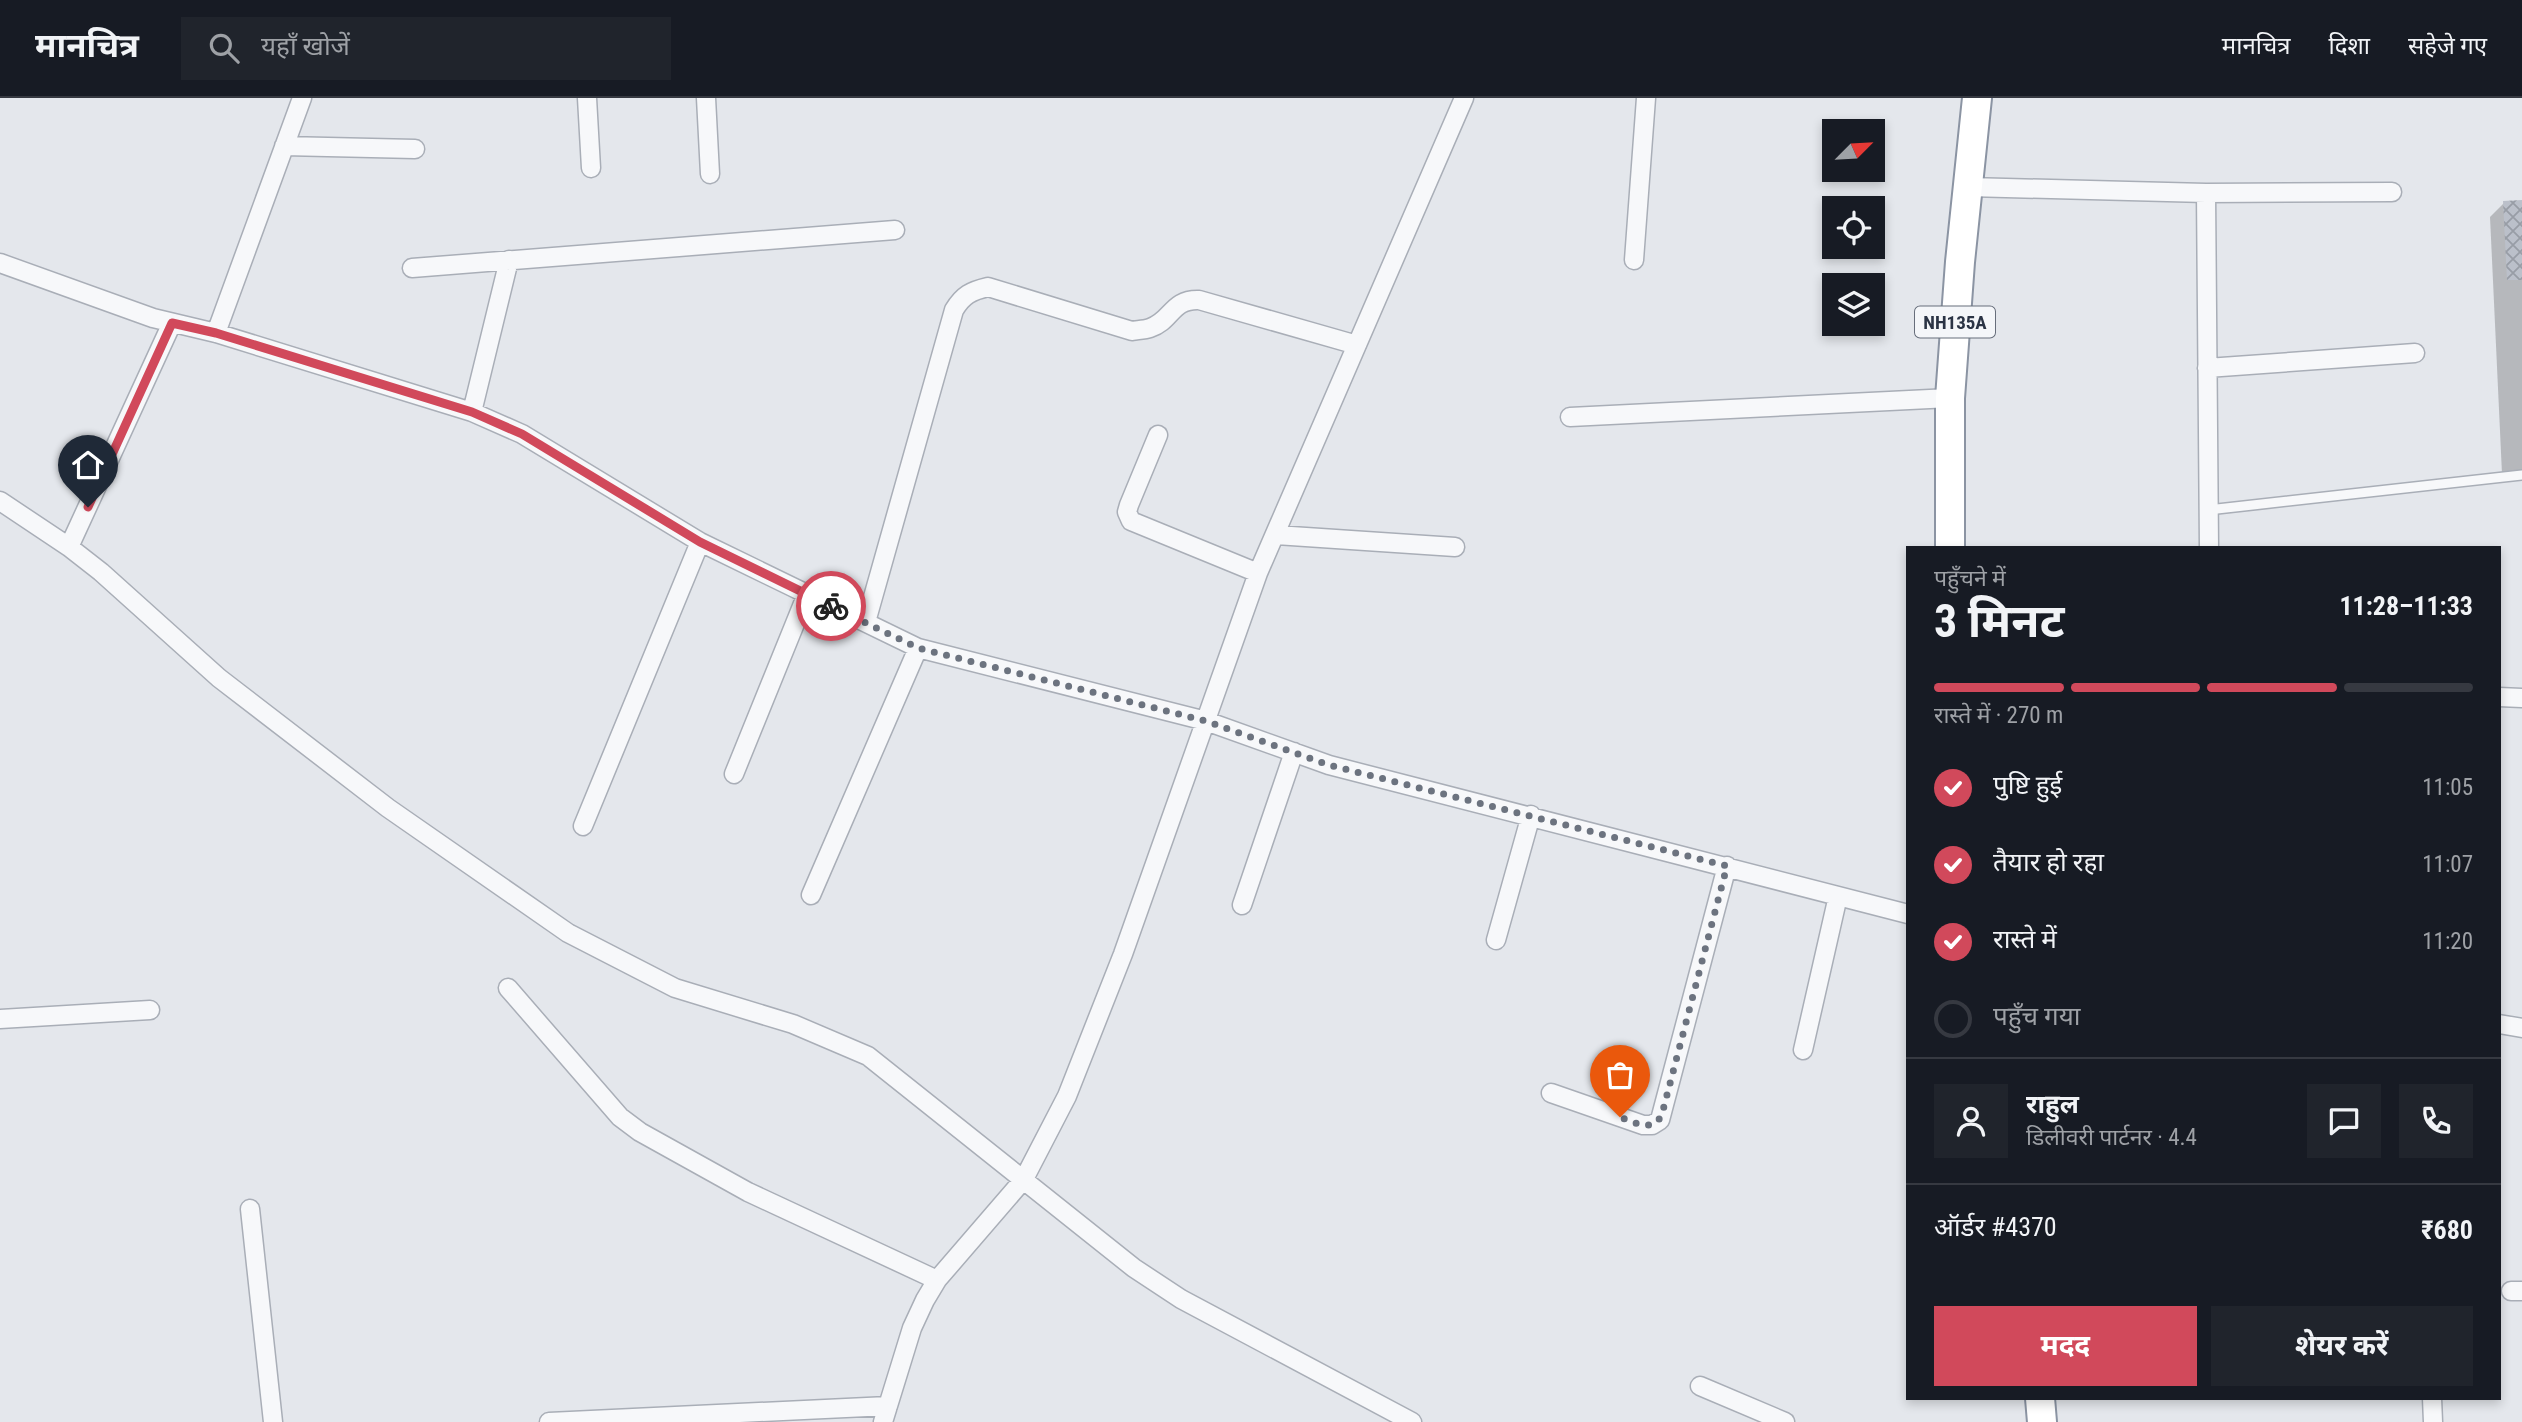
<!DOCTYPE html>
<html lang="hi">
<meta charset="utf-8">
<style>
:root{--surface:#171b24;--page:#20242c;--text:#f1f3f6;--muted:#9ea1a6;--line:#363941;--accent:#d1495b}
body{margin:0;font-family:"Roboto Condensed","Noto Sans Devanagari",sans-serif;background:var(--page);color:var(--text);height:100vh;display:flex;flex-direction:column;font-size:26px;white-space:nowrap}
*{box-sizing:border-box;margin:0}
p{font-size:23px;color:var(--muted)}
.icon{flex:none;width:38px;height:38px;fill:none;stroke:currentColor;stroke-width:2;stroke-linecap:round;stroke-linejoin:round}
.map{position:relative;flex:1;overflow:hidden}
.panel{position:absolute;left:1906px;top:448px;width:595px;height:854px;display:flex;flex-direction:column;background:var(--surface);border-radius:0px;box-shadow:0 4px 10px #0003}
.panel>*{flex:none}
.needle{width:46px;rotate:66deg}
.buttons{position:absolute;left:1822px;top:21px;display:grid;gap:14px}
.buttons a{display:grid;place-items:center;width:63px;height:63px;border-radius:0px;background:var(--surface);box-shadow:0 4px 10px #0003;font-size:35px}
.pin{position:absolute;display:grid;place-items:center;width:60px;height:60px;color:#fff;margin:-72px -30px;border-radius:50% 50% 50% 0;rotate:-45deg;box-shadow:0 0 7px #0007}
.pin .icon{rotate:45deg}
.courier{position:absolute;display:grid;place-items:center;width:70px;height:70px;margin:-35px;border:5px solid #d1495b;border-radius:50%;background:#fff;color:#222;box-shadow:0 2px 9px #0007}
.headline em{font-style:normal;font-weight:700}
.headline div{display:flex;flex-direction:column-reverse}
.headline{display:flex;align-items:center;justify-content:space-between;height:119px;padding:0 28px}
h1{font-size:46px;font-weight:700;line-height:52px}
.bar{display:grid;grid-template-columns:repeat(4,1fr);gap:10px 7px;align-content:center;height:84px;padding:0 28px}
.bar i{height:9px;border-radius:5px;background:var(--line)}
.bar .active{background:var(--accent)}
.bar p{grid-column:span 4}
.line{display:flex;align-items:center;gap:18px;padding:0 28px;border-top:2px solid var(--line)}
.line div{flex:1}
.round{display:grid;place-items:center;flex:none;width:74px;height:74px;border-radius:0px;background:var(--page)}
ol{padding:0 28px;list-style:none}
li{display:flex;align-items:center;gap:21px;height:77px}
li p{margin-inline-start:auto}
li .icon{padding:7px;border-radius:50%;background:var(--accent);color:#fff;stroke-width:4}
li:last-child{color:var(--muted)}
li i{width:38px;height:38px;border:4px solid var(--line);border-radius:50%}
.action{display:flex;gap:14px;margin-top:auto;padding:14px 28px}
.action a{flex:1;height:80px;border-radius:0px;background:var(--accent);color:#fff;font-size:28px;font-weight:700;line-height:80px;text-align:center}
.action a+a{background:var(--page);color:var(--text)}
header{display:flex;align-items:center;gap:42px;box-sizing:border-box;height:98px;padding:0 35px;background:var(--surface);border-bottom:2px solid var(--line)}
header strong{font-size:33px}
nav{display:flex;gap:38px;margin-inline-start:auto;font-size:24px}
.search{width:490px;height:63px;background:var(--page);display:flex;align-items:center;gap:18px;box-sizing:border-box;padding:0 24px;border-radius:0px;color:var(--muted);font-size:26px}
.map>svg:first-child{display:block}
.shadow{fill:#0003}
.building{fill:url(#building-cross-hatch)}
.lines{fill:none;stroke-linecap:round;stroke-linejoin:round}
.service-casing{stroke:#a9aeb7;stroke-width:12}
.minor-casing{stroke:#a9aeb7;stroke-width:21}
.trunk-casing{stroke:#8b94a3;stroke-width:32}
.service{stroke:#f7f8fa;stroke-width:9}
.minor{stroke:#f7f8fa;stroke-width:18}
.trunk{stroke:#fff;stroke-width:28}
.done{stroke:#6c737f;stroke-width:7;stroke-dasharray:0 12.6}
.route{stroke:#d1495b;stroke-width:9}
.labels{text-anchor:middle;stroke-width:5;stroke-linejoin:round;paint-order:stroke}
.shield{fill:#f4f6f9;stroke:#676e7b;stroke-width:2}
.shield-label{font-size:19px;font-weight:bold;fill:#2b3445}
</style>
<header>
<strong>मानचित्र</strong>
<div class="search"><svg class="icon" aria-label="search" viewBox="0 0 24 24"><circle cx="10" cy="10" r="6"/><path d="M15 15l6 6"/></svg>यहाँ खोजें</div>
<nav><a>मानचित्र</a><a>दिशा</a><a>सहेजे गए</a></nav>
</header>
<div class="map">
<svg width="2522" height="1324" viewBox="0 0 2522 1324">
<defs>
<pattern id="building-cross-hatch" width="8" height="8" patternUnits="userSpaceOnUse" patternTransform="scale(1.75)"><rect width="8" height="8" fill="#bbc0ca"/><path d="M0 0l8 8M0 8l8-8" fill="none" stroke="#989da6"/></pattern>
</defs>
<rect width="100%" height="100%" fill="#e4e7ec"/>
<path class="shadow" d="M2522 104V375L2502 376 2490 119 2504 105Z"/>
<path class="building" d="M2522 102V182H2507L2503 103Z"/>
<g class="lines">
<defs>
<path id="service" d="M2208 412 2522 377"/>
<path id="minor" d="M587 0 591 70
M706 0 710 76
M284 48 415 51
M1968 89 2206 95 2392 94
M2206 95 2209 450
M1634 162 1646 0
M0 165 153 220 216 235 472 314 522 336 700 444 918 550 1206 623 1329 667 1908 816
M412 170 895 132
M216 235 302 0
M2207 270 2415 255
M472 314 509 162
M1570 319 1950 300
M1158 337 1129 407 1127 414 1131 423 1258 475
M0 403 69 449 101 474 219 580 388 710 568 835 675 890 793 926 868 958 1134 1170 1181 1201 1412 1324
M1276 437 1455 449
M69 449 172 225
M866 524 954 212C963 197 971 193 988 189L1132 233C1137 232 1144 232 1150 230 1172 223 1171 201 1199 202L1357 247
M2499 599 2522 600
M734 676 807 496
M583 728 700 444
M811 797 918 550
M1242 807 1294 654
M1496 842 1531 717
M508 890 620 1019 640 1034 748 1094 937 1182
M0 921 150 912
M2499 926 2522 930
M1803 952 1838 798
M1551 995 1643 1027H1652L1660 1022 1727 768
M250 1111 273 1324
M2511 1193H2522
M1700 1288 1785 1324
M2432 1300 2433 1324
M549 1324 888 1308
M883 1324 912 1230 925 1202 937 1182 1024 1081 1067 998 1123 856 1258 475 1464 0"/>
<path id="trunk" d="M1950 450V300L1960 164 1977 0
M2040 1300 2042 1324"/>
</defs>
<use href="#service" class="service-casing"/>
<use href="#minor" class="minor-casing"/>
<use href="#trunk" class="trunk-casing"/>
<use href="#service" class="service"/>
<use href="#minor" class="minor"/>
<use href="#trunk" class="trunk"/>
</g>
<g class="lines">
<path class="done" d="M831 508 918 550 1206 623 1329 667 1727 768 1662 1016C1654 1035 1635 1025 1620 1019"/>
<path class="route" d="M88 409 172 225 216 235 472 314 522 336 700 444 831 508"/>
</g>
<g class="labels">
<rect class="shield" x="1915" y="208.5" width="80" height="31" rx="5"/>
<g class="shield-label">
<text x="1955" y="231">NH135A</text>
</g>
</g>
</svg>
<div class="buttons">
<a><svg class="needle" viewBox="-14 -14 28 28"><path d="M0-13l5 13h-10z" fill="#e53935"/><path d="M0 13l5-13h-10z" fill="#9ea1a6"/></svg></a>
<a><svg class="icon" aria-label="locate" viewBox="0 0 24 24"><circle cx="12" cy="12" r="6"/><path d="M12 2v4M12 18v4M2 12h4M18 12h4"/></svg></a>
<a><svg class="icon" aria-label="layers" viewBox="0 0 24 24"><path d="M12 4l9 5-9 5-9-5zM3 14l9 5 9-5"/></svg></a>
</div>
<div class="pin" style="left:1620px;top:1019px;background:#ea580c"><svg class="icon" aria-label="bag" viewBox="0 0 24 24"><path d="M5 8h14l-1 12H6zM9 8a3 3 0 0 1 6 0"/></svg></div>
<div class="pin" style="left:88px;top:409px;background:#1f2937"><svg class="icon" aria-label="home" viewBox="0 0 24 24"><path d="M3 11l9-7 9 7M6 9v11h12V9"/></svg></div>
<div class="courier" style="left:831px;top:508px"><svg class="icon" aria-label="bike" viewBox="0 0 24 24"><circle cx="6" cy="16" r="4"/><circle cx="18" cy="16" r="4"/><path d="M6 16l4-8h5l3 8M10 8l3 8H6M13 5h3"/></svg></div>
<section class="panel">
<div class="headline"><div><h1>3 मिनट</h1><p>पहुँचने में</p></div><em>11:28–11:33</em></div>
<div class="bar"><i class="active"></i><i class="active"></i><i class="active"></i><i></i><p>रास्ते में · 270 m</p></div>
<ol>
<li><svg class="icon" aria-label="check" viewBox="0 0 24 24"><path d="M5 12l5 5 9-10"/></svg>पुष्टि हुई<p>11:05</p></li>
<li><svg class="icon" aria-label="check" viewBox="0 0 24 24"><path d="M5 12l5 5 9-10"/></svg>तैयार हो रहा<p>11:07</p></li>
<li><svg class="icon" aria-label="check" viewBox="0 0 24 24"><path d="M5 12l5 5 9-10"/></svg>रास्ते में<p>11:20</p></li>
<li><i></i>पहुँच गया</li>
</ol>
<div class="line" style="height:126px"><a class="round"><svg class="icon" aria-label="person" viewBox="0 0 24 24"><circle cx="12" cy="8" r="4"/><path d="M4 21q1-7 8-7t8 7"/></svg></a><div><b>राहुल</b><p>डिलीवरी पार्टनर · 4.4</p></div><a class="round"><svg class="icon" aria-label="chat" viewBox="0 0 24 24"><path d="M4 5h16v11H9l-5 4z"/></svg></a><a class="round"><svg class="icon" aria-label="phone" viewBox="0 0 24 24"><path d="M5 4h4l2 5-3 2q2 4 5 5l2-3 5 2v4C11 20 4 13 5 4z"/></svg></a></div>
<div class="line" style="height:91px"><div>ऑर्डर #4370</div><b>₹680</b></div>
<div class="action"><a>मदद</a><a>शेयर करें</a></div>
</section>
</div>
